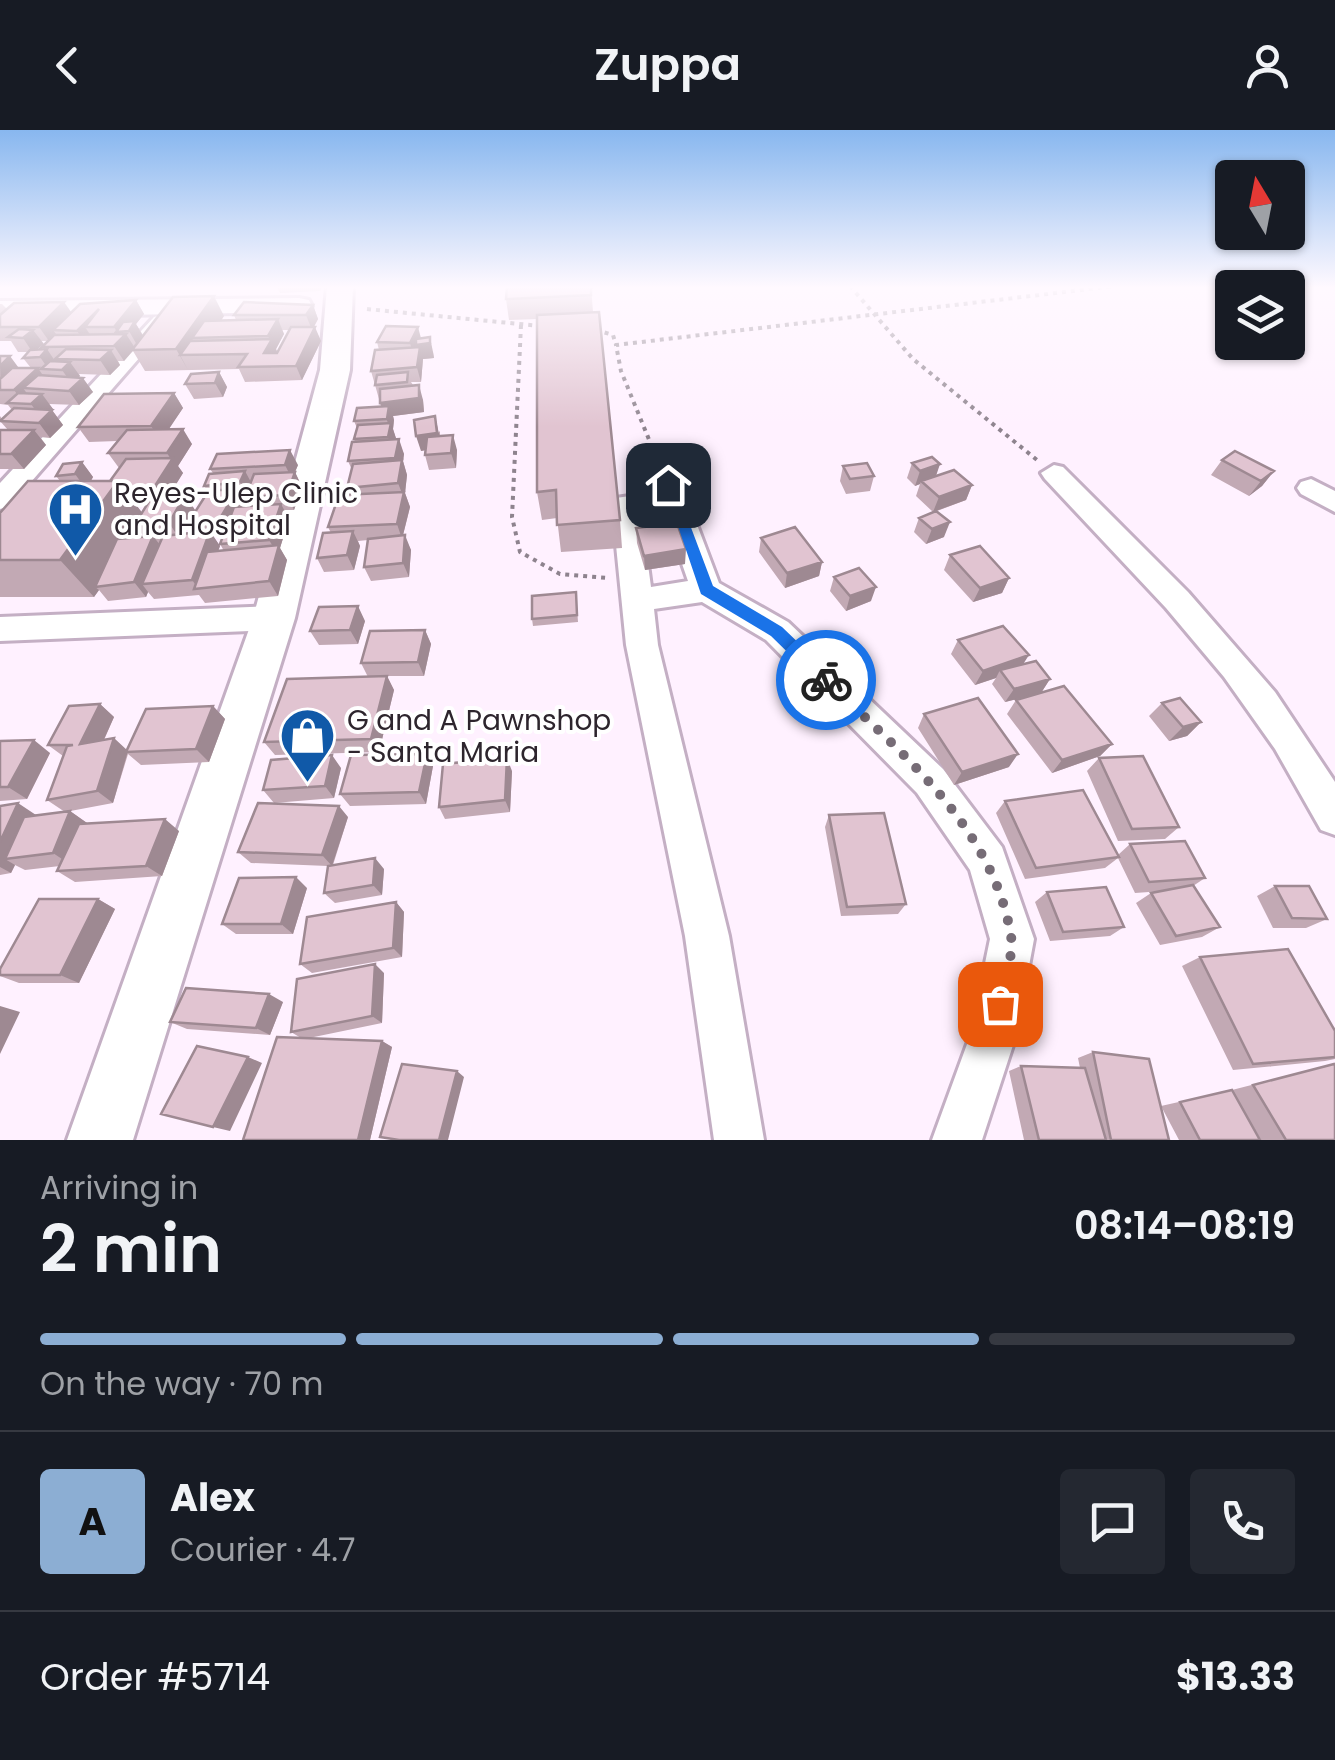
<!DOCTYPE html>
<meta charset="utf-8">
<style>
:root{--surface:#171b24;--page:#242831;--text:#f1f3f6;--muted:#9ea1a6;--line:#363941;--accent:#8caed3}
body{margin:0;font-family:Poppins,sans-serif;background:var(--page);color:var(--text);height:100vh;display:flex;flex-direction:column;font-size:38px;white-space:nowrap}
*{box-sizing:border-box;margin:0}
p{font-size:32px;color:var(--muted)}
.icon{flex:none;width:55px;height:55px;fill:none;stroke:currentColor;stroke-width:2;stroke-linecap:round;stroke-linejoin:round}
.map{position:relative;height:1010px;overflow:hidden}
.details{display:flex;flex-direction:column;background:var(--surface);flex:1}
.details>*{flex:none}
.needle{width:65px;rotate:350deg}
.tools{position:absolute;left:1215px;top:30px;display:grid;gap:20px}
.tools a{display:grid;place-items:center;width:90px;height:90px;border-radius:10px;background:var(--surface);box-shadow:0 2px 8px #0004;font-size:50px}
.pin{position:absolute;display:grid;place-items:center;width:85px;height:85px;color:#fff;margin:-42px;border-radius:20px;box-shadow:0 5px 15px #0006}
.courier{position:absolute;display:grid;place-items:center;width:100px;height:100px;margin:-50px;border:8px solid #1a73e8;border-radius:50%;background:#fff;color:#222;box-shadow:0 2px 12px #0007}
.overview em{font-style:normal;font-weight:600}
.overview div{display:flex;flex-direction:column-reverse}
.overview{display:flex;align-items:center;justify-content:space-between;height:170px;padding:0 40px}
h1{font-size:65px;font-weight:600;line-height:75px}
.bar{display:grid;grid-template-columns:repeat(4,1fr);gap:15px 10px;align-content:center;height:120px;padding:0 40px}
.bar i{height:12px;border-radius:8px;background:var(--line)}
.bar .active{background:var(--accent)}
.bar p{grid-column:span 4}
.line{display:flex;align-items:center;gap:25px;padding:0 40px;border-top:2px solid var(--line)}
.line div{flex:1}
.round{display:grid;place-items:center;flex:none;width:105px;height:105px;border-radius:10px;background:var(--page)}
header{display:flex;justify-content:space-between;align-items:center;height:130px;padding:0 40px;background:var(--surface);font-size:45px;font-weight:600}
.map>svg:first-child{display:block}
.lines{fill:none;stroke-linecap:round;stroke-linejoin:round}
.minor-casing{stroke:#c4afc4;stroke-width:6}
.major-casing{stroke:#c4afc4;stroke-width:6}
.path{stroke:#8e838e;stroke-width:4;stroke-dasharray:4 5;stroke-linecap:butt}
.minor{fill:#fff;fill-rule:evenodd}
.major{fill:#fff;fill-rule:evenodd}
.wall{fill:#c2a9b4;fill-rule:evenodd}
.shaded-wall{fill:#9e8992}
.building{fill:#e1c4d1;stroke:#9e8992;stroke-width:2.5}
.route{fill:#1a73e8}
.done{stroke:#766c76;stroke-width:10;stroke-dasharray:0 18}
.labels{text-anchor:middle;stroke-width:8;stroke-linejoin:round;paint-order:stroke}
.poi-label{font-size:28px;fill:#2d252d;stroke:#fff;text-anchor:start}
</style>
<header><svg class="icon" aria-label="back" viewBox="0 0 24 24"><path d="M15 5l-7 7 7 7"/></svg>Zuppa<svg class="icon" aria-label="person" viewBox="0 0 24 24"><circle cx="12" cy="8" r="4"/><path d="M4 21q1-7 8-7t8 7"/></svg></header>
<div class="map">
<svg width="1335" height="1010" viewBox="0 0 1335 1010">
<rect width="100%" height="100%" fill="#fff1ff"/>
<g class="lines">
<defs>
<path id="minor" d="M161 185 172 191 168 195 10 376 0 379V353L154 187Z
M1054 335 1063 337 1188 462 1275 562 1335 652V705L1321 700 1275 619 1224 547 1166 478 1045 349 1041 343Z
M668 346 678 349 682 355 719 453 788 492 943 639 1002 717 1034 809 1016 906 982 1010H932L970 906 990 809 970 740 917 663 766 510 702 472 654 479 658 515 729 806 764 1010H714L685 806 626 515 612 375 616 368 657 362 654 355 658 349ZM663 379 688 451 651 457 641 382Z
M1311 349 1335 361V382L1301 364 1297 358 1301 352Z
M274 476 285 479 290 488 285 497 274 500 0 511V487Z"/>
<path id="major" d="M327 156H353L350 240 295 488 133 1010H67L253 488 320 240Z
M299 168 309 170 312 176 309 182 0 187V171Z"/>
</defs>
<use href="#minor" class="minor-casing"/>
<use href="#major" class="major-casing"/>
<path class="path" d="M850 156 913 229 1037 330
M367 179 540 196
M521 195 512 387 520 422 560 444 608 448
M596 200 613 205 616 215
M659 334 621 241 616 215 1115 156"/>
<use href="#minor" class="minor"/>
<use href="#major" class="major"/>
</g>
<path class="wall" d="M277 156H322L320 161 280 163Z
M591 156 593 182 620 390 622 418 561 422 557 388 542 390 537 362V189L509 190 506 169Z
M136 170 144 184 136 194 143 205 224 186 221 191 236 190 234 185 313 175 318 189 314 197 321 211 302 250 245 252 239 239 145 241 133 221 124 231H118L120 235 110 245 79 244 80 246 79 247 93 262 79 275 49 274 53 279 52 280 63 295 50 308 40 307 46 315 24 339H0V300H8L0 291V286L2 289 12 280 8 275 0 274V226L19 238H31L23 228 28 222H18L11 211H0V174H2L7 179 71 183ZM282 200H290L277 222 276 219 284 204ZM41 211H48L42 217 44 219H37Z
M421 208 433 222 434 228 423 229 421 252H411L423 270 424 282 393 286 394 290 393 299 396 309 404 324 403 331 407 345 405 363 410 377 403 405 411 420 409 447 371 451 364 437 368 410 358 411 360 416 354 440 324 442 317 428 331 403 328 397 350 364 347 358 352 340 348 331 355 312 354 309 357 298 354 291 381 276 371 241 379 220 377 212Z
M219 242 227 257 223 267 194 269 185 254Z
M174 263 183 278 168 299 192 314 178 336 183 343 169 365H185L195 380 181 404 198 402 190 390 208 361 204 356 213 343 210 339 217 324 298 335 295 342 302 357 294 380H285L289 389 280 418 287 430 278 466 205 473 199 465 154 469 148 462 146 467 108 471 99 460 94 467H0V383L60 351 56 346 82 332 93 347 91 351H110L119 338 108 323 117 311 89 312 78 297ZM135 374H147L142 383ZM139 400 144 407 134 408ZM212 405H223L220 414 224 421H218L220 416Z
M440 301V306L457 320 456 338 429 340 425 325V320L421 321Z
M1222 330 1274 341 1262 356 1249 366 1211 345Z
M912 333 936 346 972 355 966 370 937 381 944 407 926 414 914 402 919 388 933 382 916 366 920 354 915 356 907 348Z
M843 336 874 346 870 361 846 364 840 351Z
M636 398 685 434 645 440 637 413Z
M761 408 822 432 819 446 785 458 759 422Z
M950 425 1009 448 1002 463 973 472 944 440Z
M834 447 871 471 846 481 830 461Z
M576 462 578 492 533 496 532 489Z
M365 491 358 514 319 515 310 501Z
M425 500 431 514 424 546H387L394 560 379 622 275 625 264 612 368 547 361 533Z
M958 510 1023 534 1050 549 1041 563 1112 614 1100 626 1052 643 1007 584 1016 570 1034 565 1005 572 992 554 996 548 975 555 951 524Z
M1162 573 1201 592 1187 606 1169 611 1149 586Z
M100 574 114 587 104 610 127 620 213 576 225 589 209 632 141 635 128 624 113 673 65 682 47 670 63 626 48 615Z
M924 584 1009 637 954 655 918 598Z
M0 611 50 623 27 669 0 671Z
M1099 628 1179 697 1165 709 1118 711 1087 641Z
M433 636 426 674 350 676 340 664Z
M341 638 334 668 274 673 263 660Z
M512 641 510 682 445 689 439 677Z
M1005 671 1118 725 1130 714 1205 748 1193 756 1220 797 1202 807 1160 815 1136 773 1151 763 1163 761 1135 763 1118 728 1105 738 1025 749 996 683Z
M0 676 36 685 70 681 87 693 179 701 162 746 75 752 57 741 60 736 25 740 15 735 11 743 0 745Z
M829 685 906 774 898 784 841 786 825 697Z
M348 687 333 735 384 739 382 765 335 773 324 763 328 736 251 733 238 722Z
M1275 756 1327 789 1306 798H1273L1257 766Z
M307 758 293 804H236L222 794Z
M1047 762 1124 797 1110 806 1050 811 1035 772Z
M98 769 115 779 79 853H19L0 846V839Z
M396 772 404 782 402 827 312 843 300 834Z
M1200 827 1335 898V929L1325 931 1233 940 1182 836Z
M384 843 382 893 309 908 382 911 392 917 370 1010H243L301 908 291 902Z
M283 872 270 905 187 899 170 892Z
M1093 922 1169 1010H1024L1009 941 1021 936 1080 938 1078 928Z
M1334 934 1335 1010H1261L1232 960Z
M1232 960 1260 1010H1179L1161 976Z"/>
<path class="shaded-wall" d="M214 166 224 186 209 208H192L199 223 180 225 188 240 176 219Z
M136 170 144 184 136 194 143 206 137 215 129 201 117 202 114 197Z
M64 172 74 186 53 200 56 204 49 211 39 197Z
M313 175 318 189 312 200 306 185Z
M99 179 85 197 93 209 87 215 77 201Z
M278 189 284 204 276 219 278 224 270 238 264 223 270 211 268 206Z
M315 197 321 211 302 250 296 236Z
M418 197 422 212 430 207 433 222 434 228 423 229 421 252 410 213Z
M33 200 44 214 33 223 23 208Z
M126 204 135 218 124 231 114 216Z
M47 219 57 234 49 240 40 227Z
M111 220 120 235 110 245 100 230Z
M10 226 21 241 1 261 0 236Z
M70 232 80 246 72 254 62 240Z
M38 238 48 253 23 258 31 269 25 275 14 260Z
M219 242 227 257 223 267 215 253Z
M83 248 93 262 79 275 69 261Z
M419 255 423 270 424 282 393 286 394 290 393 299 396 308 393 322 388 307 390 298 380 273Z
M174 263 183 278 161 311 151 296Z
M42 264 53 279 42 289 31 274Z
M52 280 63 295 50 308 39 293Z
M435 286 442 317 421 321 416 306Z
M183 299 192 314 178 336 183 343 164 374 153 359 172 331 167 323Z
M34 300 46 315 24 339 11 324Z
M453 305 457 320 456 338 451 323Z
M399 309 404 324 403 331 407 345 405 363 410 377 402 409 397 394 403 366 398 353 400 342 395 328Z
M290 320 298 335 295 342 302 357 294 380 287 365 292 349 285 335Z
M82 332 93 347 86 359 75 344Z
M940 334 935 349 921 351 920 354 915 356 920 341Z
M245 341 253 356 249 367 240 352Z
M1274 341 1262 356 1249 366 1261 351Z
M118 351 147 389 135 394 139 400 102 456 95 457 99 460 94 467 60 430Z
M972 355 966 370 933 382 939 367Z
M237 360 246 375 229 405 219 390Z
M185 365 195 380 179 408 169 393Z
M281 374 289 389 280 418 287 430 278 466 269 451 277 423 269 410Z
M950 392 944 407 926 414 932 399Z
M210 401 220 416 205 458H198L192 450Z
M353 401 360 416 354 440 347 425Z
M405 405 411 420 409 447 403 433Z
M153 406 164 420 142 454 148 462 146 467 134 452Z
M686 419 685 434 645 440 644 426Z
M822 432 819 446 785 458 787 443Z
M1009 448 1002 463 973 472 980 458Z
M876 457 871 471 846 481 850 466Z
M358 476 365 491 358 514 350 500Z
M425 500 431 514 424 546 418 532Z
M1029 525 1020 539 1000 540 996 548 975 555 983 541Z
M387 546 394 560 379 622 371 609Z
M1050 549 1041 563 1005 572 1014 559Z
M100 574 114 587 96 627 80 614Z
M213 576 225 589 209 632 196 619Z
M1201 592 1187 606 1169 611 1183 597Z
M114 608 128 621 113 673 97 661Z
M34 610 50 623 27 669 8 657Z
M1112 614 1100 626 1052 643 1062 630Z
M427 624 433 636 426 674 419 662Z
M1018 624 1009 637 954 655 962 642Z
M332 625 341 638 334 668 325 656Z
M507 628 512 641 510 682 505 670Z
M18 673 36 685 5 729 15 735 11 743 0 737V712Z
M339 676 348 687 332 736 322 725Z
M70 681 87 693 71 735 53 723Z
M165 689 179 701 162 746 146 736Z
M375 728 384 739 382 765 373 755Z
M296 747 307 758 293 804 281 794Z
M98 769 115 779 79 853 60 845Z
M396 772 404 782 402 827 393 818Z
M375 834 384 843 382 893 372 886Z
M269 864 283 872 270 905 256 898Z
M0 876 20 882 0 924Z
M382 911 392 917 370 1010H358Z
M248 927 262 933 230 1001 213 997Z
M457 941 464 947 448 1010H439Z"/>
<path class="building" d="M507 156H591V165L506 169Z
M214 166 176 219 132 220 173 167Z
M136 170 114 197H85L99 179 77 201 53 200 80 174Z
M64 172 39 197H0V185L14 173Z
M244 172 313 175 306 185H234Z
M599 182 620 390 557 395 556 360 537 362V185Z
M278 189 268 206 192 208 204 191Z
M135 191 129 201 116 202 123 192Z
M386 196 418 197 410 213 377 212Z
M291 197H315L296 236 238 237 247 224 180 225 190 211 272 209 264 223H277Z
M19 199 33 200 23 208 8 207Z
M126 204 114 216 42 217 54 205Z
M430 207V213L416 215V209Z
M420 217 417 237 371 241 375 220Z
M47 219 40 227 23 228 30 220Z
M66 219 111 220 100 230 55 229Z
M0 226H10L0 236Z
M50 231 70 232 62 240 41 239Z
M12 238H38L14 260H0V249Z
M219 242 215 253 185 254 191 244Z
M408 242 407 252 375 255 377 245Z
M38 245 83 248 69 261 23 258Z
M419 255V268L380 273V259Z
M18 263 42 264 31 274 7 273Z
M174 263 151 296 78 297 104 264Z
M389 276 387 289 354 291 357 278Z
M14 278 52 280 39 293 0 291Z
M435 286 437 303 416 306 414 290Z
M391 293 388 307 354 309 358 295Z
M183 299 167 323H108L127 300Z
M0 300H34L11 324H0Z
M453 305 451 323 425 325 427 307Z
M399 309 395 328 348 331 352 312Z
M290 320 285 335 210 339 217 324Z
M1235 321 1274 341 1261 351 1222 330Z
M932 327 940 334 920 341 912 333Z
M173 328 153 359H125L118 351H110L126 329Z
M402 330 398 353 347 358 353 334Z
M82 332 75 344 56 346 63 334Z
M867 333 874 346 850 349 843 336Z
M954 340 972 355 939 367 921 351Z
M245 341 240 352 204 356 209 344Z
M295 342 287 365 245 367 254 344Z
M28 351H118L60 430H0V383Z
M209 360H237L219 390H190Z
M404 362 397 394 328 397 339 365Z
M153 365H185L169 393 135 394Z
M281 374 269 410 220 414 234 377Z
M936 381 950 392 932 399 919 388Z
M677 393 686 419 644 426 636 398Z
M795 397 822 432 787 443 761 408Z
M210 401 192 450 142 454 163 406Z
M353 401 347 425 317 428 323 403Z
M405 405 403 433 364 437 368 409Z
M153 406 134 452 95 457 117 409Z
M279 415 269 451 194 459 207 422Z
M980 416 1009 448 980 458 950 425Z
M859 438 876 457 850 466 834 447Z
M576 462 577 485 532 489V466Z
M358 476 350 500 310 501 319 477Z
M1003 496 1029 525 983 541 958 510Z
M425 500 418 532 361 533 370 501Z
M1036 531 1050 549 1014 559 1000 540Z
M387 546 371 609 264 612 287 549Z
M1064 556 1112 614 1062 630 1016 570Z
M978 568 1018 624 962 642 924 584Z
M1180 568 1201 592 1183 597 1162 573Z
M100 574 80 614 114 608 97 661 47 670 67 616 73 615H48L69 576Z
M213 576 196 619 126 622 146 579Z
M34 610 8 657H0V611Z
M427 624 419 662 340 664 351 625Z
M332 625 325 656 263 660 271 630Z
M1143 626 1179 697 1132 699 1099 628Z
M507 628 505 670 439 677 443 634Z
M1083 660 1119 727 1036 738 1005 671Z
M18 673 0 712V676Z
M258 673 339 676 322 725 238 722Z
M70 681 53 723 5 729 24 687Z
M884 683 906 774 847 777 829 685Z
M165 689 146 736 57 741 79 694Z
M1185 711 1205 748 1149 752 1130 714Z
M375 728 373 755 324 763 328 736Z
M296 747 281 794H222L239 748Z
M1193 755 1220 797 1176 806 1151 763Z
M1275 756H1309L1327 789 1292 788Z
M1106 757 1124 797 1063 802 1047 762Z
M39 769H98L60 845H0V839Z
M396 772 393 818 300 834 307 787Z
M1288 819 1335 901V927L1253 934 1200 827Z
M375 834 372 886 291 902 297 849Z
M186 858 269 864 256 898 170 892Z
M277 907 382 911 358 1010H243Z
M197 916 248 927 213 997 161 984Z
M1093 922 1149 929 1169 1010H1111Z
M402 934 457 941 439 1010H399L380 1007Z
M1334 934 1335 936V1010H1286L1253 955Z
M1021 936 1085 938 1106 1010H1039Z
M1232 960 1260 1010H1200L1180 972Z"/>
<linearGradient id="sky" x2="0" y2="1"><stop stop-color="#88b7ef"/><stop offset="0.53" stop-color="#fff9ff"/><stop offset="1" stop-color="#fff9ff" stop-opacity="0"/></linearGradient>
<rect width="1335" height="297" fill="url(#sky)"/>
<path class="route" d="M663 352 675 355 713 456 782 497 832 545V554H820L771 506 701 464Z"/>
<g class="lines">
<path class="done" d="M826 550C901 623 993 697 1011 806 1014 826 1003 854 1000 874"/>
</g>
<defs>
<symbol id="hospital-pin" viewBox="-11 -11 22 30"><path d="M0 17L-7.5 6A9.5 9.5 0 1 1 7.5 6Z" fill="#1059a8" stroke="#fff"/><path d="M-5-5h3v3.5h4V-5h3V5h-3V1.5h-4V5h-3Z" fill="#fff"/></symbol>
<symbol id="shop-pin" viewBox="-11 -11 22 30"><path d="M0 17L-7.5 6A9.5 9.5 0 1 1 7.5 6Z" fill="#1059a8" stroke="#fff"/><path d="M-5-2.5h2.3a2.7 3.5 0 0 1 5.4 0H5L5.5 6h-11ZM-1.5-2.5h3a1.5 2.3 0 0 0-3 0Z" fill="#fff"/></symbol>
</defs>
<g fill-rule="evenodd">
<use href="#hospital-pin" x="44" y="348" width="63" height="86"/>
<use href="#shop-pin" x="276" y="574" width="63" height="86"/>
</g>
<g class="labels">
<g class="poi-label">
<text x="114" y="373">Reyes-Ulep Clinic<tspan x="114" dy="32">and Hospital</tspan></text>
<text x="347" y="600">G and A Pawnshop<tspan x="347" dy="32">- Santa Maria</tspan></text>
</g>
</g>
</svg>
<div class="tools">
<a><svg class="needle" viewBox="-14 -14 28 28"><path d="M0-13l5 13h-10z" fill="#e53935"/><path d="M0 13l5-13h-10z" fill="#9ea1a6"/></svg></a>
<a><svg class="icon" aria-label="layers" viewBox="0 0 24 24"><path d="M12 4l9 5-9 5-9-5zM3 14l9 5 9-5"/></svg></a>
</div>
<div class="pin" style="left:1000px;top:874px;background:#ea580c"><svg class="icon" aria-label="bag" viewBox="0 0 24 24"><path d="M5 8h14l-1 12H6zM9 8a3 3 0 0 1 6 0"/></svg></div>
<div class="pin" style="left:668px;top:355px;background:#1f2937"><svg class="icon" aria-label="home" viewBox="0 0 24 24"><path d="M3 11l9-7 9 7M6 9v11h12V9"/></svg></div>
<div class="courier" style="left:826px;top:550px"><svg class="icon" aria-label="bike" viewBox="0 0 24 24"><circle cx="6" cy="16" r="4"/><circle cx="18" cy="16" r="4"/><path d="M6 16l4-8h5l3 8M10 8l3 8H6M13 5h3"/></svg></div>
</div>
<section class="details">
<div class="overview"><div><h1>2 min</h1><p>Arriving in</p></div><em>08:14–08:19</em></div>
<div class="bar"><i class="active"></i><i class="active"></i><i class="active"></i><i></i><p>On the way · 70 m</p></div>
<div class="line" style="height:180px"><b class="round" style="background:var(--accent);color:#111">A</b><div><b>Alex</b><p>Courier · 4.7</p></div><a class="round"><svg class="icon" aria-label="chat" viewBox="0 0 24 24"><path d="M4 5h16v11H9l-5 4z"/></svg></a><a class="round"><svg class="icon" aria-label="phone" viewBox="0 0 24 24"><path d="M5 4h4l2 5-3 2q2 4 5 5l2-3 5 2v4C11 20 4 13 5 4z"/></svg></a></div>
<div class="line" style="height:130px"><div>Order #5714</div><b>$13.33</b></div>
</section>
